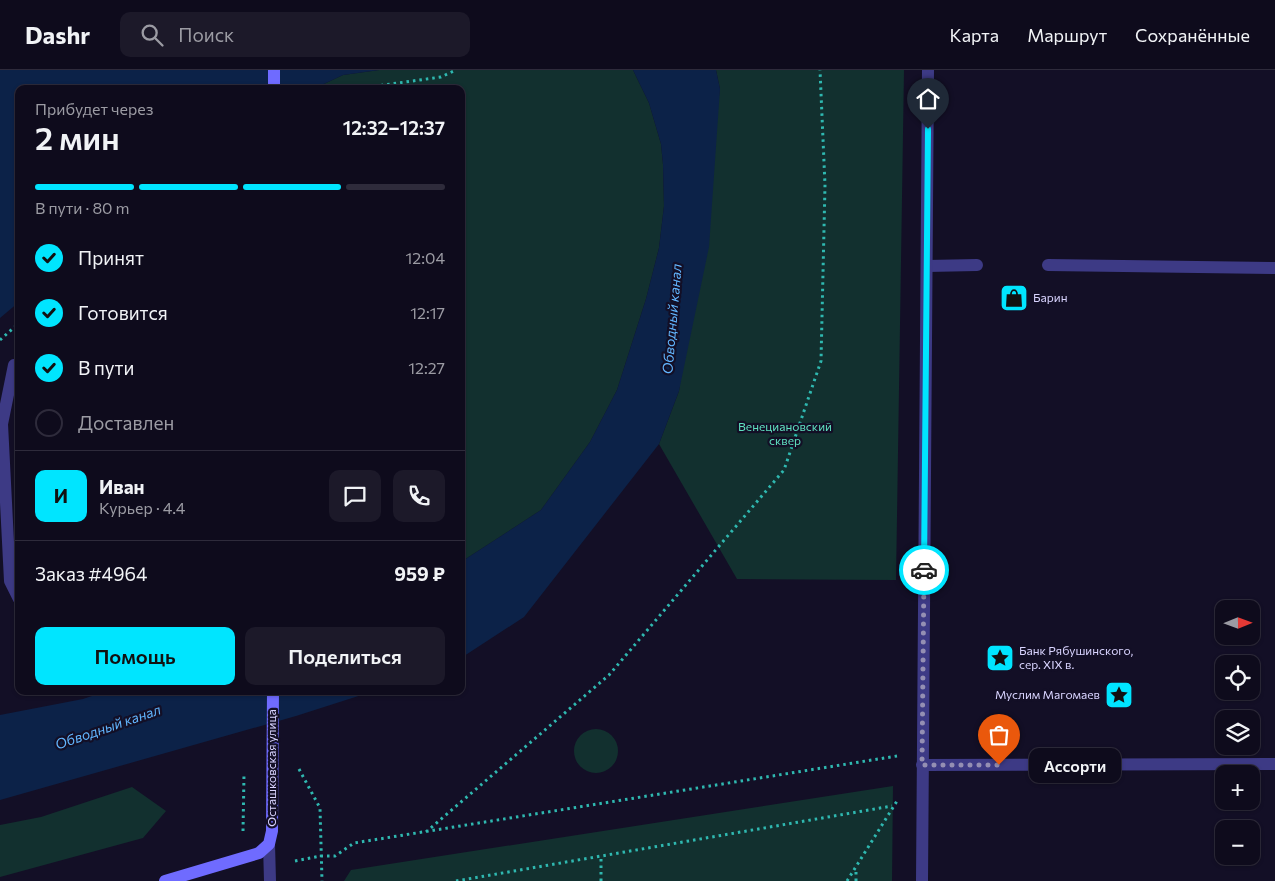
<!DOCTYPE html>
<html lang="ru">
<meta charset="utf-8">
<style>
:root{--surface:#0e0b1c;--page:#1c1929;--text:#f1f3f6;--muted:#9b9ba3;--line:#2e2b3b;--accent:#00e5ff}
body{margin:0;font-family:Commissioner,sans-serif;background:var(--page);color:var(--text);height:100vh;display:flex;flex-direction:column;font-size:19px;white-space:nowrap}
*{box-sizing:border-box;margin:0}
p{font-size:16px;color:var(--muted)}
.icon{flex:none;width:28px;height:28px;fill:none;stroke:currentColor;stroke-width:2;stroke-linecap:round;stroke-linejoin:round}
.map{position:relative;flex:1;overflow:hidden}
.side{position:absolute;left:15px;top:15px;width:450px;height:610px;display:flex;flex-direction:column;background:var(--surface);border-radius:10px;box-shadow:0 1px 4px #0004,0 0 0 1px var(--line)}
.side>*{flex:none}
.needle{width:32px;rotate:89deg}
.buttons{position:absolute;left:1215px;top:530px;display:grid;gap:10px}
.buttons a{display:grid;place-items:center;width:45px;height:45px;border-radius:10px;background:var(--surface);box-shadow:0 1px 4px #0004,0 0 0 1px var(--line);font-size:25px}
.pin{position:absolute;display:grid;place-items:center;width:42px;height:42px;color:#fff;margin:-51px -21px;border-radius:50% 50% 50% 0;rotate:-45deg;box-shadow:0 0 5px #0007}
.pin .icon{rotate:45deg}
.courier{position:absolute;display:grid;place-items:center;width:50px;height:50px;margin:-25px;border:4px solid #00e5ff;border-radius:50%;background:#fff;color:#222;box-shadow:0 1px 6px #0007}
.bubble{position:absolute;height:35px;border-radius:10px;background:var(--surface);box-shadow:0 1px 4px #0004,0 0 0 1px var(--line);font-size:16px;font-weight:600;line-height:35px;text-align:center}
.overview em{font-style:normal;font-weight:600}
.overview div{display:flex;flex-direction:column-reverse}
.overview{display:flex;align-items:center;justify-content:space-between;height:85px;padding:0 20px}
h1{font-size:32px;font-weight:600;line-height:38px}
.bar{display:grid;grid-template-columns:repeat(4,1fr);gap:8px 5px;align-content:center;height:60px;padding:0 20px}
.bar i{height:6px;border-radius:4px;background:var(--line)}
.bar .selected{background:var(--accent)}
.bar p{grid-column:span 4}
.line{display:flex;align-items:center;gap:12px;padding:0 20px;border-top:1px solid var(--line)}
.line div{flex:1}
.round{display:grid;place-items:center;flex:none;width:52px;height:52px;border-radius:10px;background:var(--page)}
ol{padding:0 20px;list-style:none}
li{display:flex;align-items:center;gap:15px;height:55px}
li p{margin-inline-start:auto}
li .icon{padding:5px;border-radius:50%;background:var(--accent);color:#111;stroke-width:4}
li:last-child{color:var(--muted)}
li i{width:28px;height:28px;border:2px solid var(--line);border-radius:50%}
.cta{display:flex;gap:10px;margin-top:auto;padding:10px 20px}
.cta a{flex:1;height:58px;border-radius:10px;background:var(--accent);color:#111;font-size:20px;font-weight:600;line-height:58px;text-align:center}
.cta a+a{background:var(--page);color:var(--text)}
header{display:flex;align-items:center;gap:30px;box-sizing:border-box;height:70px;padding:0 25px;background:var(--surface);border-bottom:1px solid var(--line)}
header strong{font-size:24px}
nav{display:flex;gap:28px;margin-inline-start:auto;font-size:18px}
.search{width:350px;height:45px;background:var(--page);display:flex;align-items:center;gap:12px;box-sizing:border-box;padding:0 18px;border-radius:10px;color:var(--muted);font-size:19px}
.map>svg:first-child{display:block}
.green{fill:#12302f}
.water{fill:#0c2248}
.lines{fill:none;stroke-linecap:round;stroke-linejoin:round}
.path{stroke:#2fb8b0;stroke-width:3;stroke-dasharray:2.5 4;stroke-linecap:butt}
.lane{stroke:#3d3a85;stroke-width:12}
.street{stroke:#3d3a85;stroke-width:12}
.secondary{stroke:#6f6bff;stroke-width:12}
.done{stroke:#948fb3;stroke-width:5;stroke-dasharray:0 9}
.route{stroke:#00e5ff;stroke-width:6}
.labels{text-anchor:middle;stroke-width:4.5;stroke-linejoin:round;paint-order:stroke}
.poi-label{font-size:12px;fill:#d9d4ff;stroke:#130f26;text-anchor:start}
.park-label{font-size:12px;fill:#5fe0c0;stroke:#130f26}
.street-label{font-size:12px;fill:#d9d4ff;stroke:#130f26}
.water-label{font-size:14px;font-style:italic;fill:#62b6ff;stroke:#130f26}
</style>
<header>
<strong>Dashr</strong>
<div class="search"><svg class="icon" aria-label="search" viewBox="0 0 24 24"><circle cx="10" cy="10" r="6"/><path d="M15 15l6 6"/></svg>Поиск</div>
<nav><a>Карта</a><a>Маршрут</a><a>Сохранённые</a></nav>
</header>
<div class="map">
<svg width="1275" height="811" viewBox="0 0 1275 811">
<rect width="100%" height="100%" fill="#130f26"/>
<path class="green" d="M379 0H633L649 33 661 74 663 94 664 136 659 178 646 229 617 320 590 372 541 440 461 492V19H313L343 5Z
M716 0H904L896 510 737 509 659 374 679 321 720 19Z
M574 681a22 22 0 1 1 44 0a22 22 0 1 1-44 0Z
M893 716 892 811H344L351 800Z
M132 717 166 741 143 768 0 807V755L41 747Z"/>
<path class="water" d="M0 0H379L343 5 313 19H19V232L0 248Z
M633 0H716L720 19 709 177 679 321 659 374 524 547 461 588V492L541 440 590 372 617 320 646 229 659 178 664 136 663 94 661 74 649 33Z
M107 621H374L296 646 0 730V645L83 629Z"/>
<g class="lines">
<path class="path" d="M355 19 441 7 456 0
M0 270 19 253
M299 699 320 738 322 811
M243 761 244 704
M426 762 609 605 784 400 821 291 825 115 820 0
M295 791 321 786H335L354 773 897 686
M456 811 892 736
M601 811V786
M847 811 897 731
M856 811V798"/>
<path class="lane" d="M1048 195 1275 198
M927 196 977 195
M14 295 2 354 10 511 19 529"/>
<path class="street" d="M922 695 1275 694
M269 774 270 811
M922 811 928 0"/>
<path class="secondary" d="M274 19V0
M165 811 259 783 269 774 272 761 273 621"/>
</g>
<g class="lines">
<path class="done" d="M924 500 922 695H999"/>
<path class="route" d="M924 500 928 59"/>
</g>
<defs>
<symbol id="shop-square" viewBox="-11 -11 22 22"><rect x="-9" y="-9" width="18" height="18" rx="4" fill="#00e5ff" stroke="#130f26"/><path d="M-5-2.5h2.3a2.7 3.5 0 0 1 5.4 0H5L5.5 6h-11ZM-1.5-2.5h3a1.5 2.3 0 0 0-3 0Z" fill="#111"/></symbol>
<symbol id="sight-square" viewBox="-11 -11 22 22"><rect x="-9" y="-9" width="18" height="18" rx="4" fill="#00e5ff" stroke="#130f26"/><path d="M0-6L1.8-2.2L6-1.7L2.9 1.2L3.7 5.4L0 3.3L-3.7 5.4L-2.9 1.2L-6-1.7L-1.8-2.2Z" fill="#111"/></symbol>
</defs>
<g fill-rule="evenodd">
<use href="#shop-square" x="998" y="212" width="32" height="32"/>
<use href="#sight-square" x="984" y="572" width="32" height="32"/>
<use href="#sight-square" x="1103" y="609" width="32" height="32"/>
</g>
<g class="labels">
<g class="poi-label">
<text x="1033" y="232">Барин</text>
<text x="1019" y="585">Банк Рябушинского,<tspan x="1019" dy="14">сер. XIX в.</tspan></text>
<text x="1100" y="629" text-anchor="end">Муслим Магомаев</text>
</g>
<g class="park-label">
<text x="785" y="361">Венециановский<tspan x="785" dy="14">сквер</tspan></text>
</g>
<g class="street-label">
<text transform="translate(272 698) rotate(-90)" y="4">Осташковская улица</text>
</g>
<g class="water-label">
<text transform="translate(672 249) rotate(-85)" y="5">Обводный канал</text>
<text transform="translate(108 657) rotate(-19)" y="5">Обводный канал</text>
</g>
</g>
</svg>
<div class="buttons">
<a><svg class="needle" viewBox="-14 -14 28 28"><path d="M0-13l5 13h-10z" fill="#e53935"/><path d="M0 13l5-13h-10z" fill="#9b9ba3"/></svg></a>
<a><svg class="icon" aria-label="locate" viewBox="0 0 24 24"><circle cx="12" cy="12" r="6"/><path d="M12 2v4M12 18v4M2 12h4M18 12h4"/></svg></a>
<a><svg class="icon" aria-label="layers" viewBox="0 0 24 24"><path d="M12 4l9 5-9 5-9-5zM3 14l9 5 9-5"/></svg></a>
<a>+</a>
<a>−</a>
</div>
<div class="pin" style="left:999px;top:695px;background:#ea580c"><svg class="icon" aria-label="bag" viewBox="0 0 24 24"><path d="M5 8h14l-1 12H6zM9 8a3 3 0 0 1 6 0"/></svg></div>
<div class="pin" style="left:928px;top:59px;background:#1f2937"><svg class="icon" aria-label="home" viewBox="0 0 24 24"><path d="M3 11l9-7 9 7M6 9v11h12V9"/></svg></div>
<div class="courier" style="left:924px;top:500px"><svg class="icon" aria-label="car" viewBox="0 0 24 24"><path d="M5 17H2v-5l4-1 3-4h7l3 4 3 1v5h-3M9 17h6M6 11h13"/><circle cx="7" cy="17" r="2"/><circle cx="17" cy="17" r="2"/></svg></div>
<div class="bubble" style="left:1029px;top:678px;width:92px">Ассорти</div>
<section class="side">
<div class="overview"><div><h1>2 мин</h1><p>Прибудет через</p></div><em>12:32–12:37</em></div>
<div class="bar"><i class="selected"></i><i class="selected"></i><i class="selected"></i><i></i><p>В пути · 80 m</p></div>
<ol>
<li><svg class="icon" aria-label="check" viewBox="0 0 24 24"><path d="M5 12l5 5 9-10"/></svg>Принят<p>12:04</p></li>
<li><svg class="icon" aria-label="check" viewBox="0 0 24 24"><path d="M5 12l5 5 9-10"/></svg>Готовится<p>12:17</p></li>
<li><svg class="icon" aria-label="check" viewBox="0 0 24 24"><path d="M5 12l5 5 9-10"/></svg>В пути<p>12:27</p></li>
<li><i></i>Доставлен</li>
</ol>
<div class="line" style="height:90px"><b class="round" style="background:var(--accent);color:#111">И</b><div><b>Иван</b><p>Курьер · 4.4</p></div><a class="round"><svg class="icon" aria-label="chat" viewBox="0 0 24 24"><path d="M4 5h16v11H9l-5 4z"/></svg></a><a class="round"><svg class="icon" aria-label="phone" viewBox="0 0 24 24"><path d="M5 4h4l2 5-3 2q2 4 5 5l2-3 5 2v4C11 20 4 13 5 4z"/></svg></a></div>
<div class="line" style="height:65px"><div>Заказ #4964</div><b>959 ₽</b></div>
<div class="cta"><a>Помощь</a><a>Поделиться</a></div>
</section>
</div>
